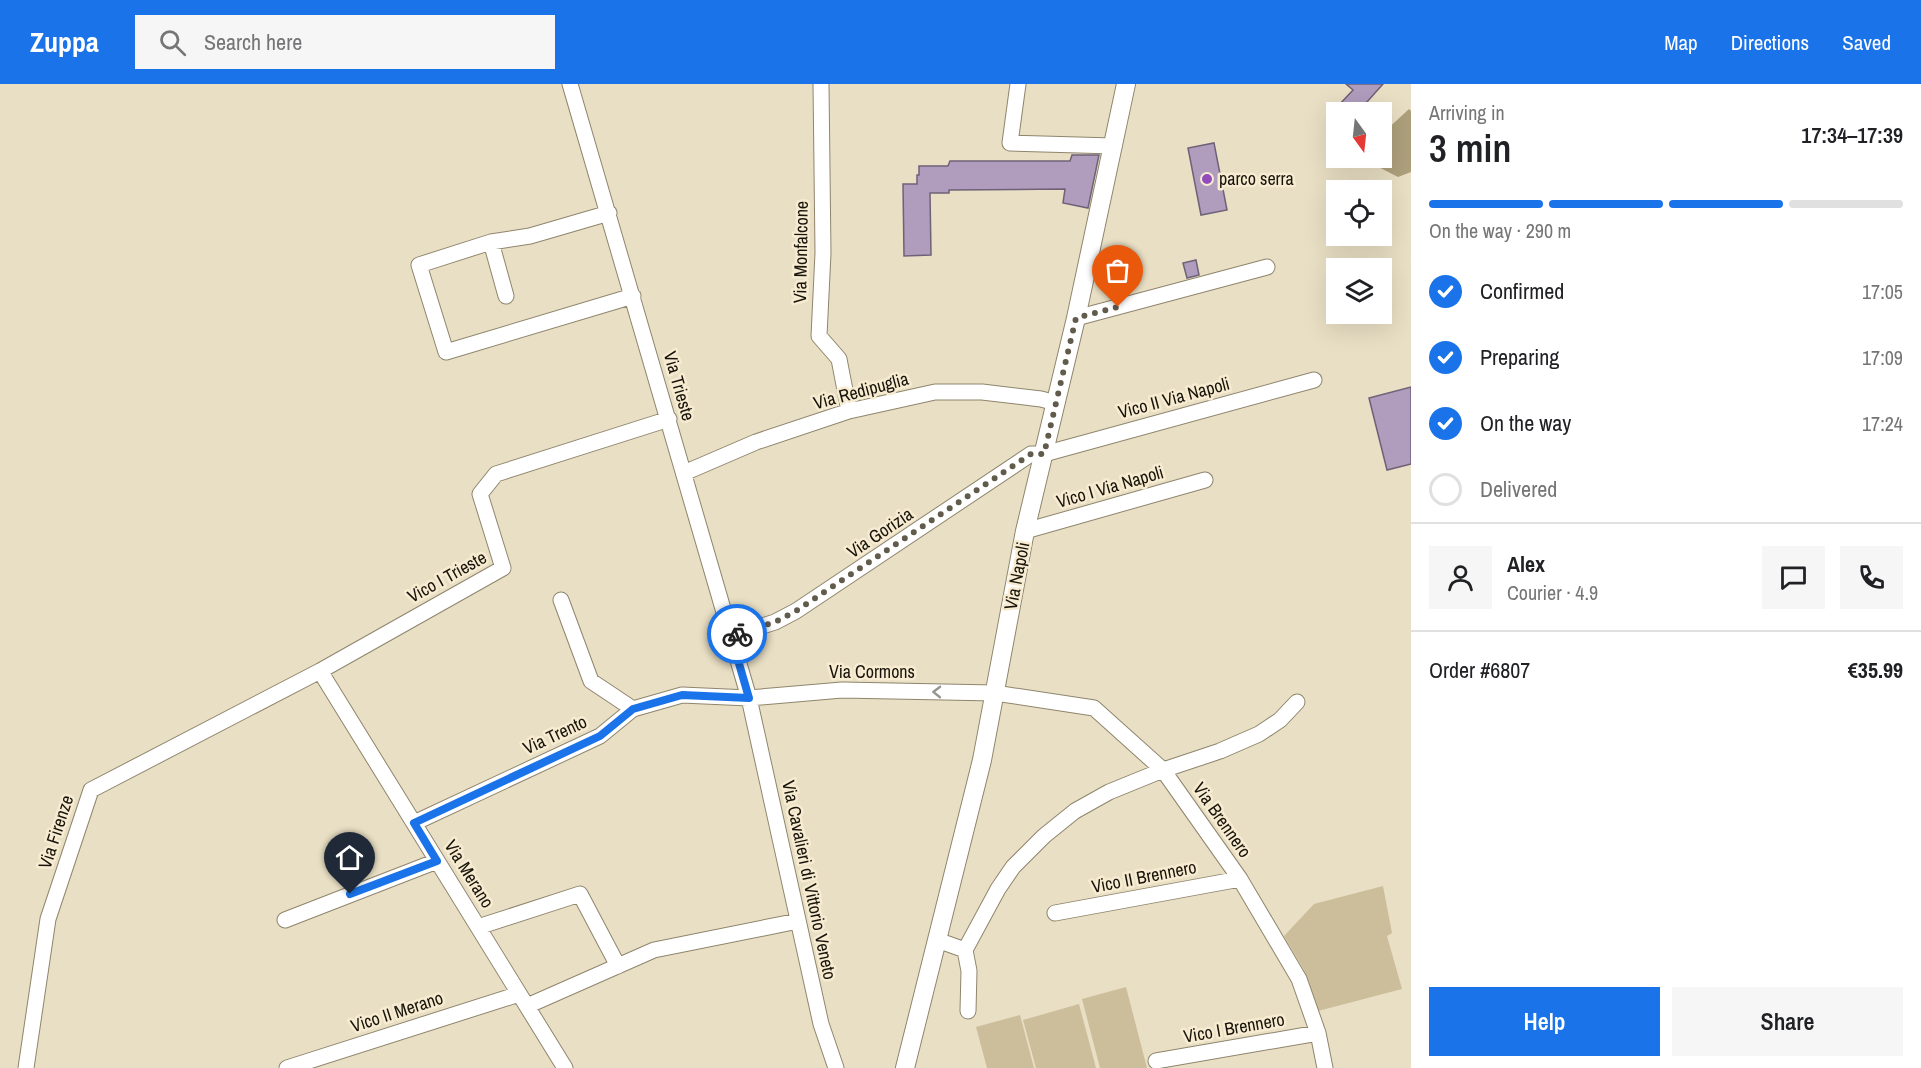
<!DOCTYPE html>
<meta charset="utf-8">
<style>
:root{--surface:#fff;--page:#f6f6f6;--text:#202124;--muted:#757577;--line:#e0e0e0;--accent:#1a73e8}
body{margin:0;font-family:"Archivo Narrow",sans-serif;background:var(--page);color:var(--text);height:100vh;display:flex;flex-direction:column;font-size:22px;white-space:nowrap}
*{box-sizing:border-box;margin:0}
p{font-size:20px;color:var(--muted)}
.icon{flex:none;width:33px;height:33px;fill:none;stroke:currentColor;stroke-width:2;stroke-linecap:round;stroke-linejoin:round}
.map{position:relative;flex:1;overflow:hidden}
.drawer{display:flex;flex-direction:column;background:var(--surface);width:510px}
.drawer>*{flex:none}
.needle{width:39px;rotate:165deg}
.fabs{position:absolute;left:1326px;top:18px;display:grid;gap:12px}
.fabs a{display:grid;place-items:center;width:66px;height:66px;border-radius:0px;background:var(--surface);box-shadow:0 6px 24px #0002;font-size:30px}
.pin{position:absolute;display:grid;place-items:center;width:51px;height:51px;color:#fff;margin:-62px -26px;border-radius:50% 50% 50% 0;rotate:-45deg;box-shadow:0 0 6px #0007}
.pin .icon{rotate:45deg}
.courier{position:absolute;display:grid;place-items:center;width:60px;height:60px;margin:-30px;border:4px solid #1a73e8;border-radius:50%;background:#fff;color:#222;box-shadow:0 2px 8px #0007}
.overview em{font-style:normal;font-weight:600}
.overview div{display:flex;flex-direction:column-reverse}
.overview{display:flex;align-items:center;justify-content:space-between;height:102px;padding:0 18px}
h1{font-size:39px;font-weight:600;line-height:45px}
.bar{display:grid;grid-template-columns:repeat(4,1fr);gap:9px 6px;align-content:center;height:72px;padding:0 18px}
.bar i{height:8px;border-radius:4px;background:var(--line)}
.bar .selected{background:var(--accent)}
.bar p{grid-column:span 4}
.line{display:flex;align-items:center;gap:15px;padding:0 18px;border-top:2px solid var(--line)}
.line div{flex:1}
.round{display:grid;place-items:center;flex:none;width:63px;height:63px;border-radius:0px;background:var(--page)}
ol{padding:0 18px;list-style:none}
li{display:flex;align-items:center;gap:18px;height:66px}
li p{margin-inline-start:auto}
li .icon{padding:6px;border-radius:50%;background:var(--accent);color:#fff;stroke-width:4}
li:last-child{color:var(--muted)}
li i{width:33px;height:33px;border:3px solid var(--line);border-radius:50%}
.primary-button{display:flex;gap:12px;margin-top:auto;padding:12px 18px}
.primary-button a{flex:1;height:69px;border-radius:0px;background:var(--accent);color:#fff;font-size:24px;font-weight:600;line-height:69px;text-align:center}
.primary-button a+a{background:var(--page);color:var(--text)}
header{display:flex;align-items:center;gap:36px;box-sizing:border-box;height:84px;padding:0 30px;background:var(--accent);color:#fff}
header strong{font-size:28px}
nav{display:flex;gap:33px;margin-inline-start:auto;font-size:21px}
.search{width:420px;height:54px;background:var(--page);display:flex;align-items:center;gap:15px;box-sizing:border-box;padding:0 21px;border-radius:0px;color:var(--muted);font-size:22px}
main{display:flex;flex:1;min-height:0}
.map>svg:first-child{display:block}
.green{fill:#ccbe9b}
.water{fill:#aea07c}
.building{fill:#b09cbd;stroke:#6e6277;stroke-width:1.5}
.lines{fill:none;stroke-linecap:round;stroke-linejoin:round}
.minor-casing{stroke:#8f856d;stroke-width:17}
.tertiary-casing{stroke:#8f856d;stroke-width:20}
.minor{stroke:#fff;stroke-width:15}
.tertiary{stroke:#fff;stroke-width:18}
.oneway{stroke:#979591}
.done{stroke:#615b4c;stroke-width:6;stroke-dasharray:0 10.8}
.route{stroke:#1a73e8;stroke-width:8}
.poi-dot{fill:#944bbd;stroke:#f7ecd1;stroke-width:2}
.labels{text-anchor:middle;stroke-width:5;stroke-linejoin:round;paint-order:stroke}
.poi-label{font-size:18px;fill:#18140b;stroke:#f7ecd1;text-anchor:start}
.street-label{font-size:18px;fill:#18140b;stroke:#f7ecd1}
</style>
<header>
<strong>Zuppa</strong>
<div class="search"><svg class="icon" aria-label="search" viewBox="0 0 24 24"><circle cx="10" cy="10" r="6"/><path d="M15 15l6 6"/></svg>Search here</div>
<nav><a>Map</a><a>Directions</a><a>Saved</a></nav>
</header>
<main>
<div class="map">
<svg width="1411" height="984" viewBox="0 0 1411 984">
<rect width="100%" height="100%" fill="#e9dfc4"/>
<path class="green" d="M1383 802 1392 849 1387 852 1402 905 1318 927 1304 886 1284 852 1314 820Z
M1126 903 1147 984H1100L1082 915Z
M1079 920 1096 984H1036L1023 936Z
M1020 931 1034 984H987L976 943Z"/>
<path class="water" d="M1409 25 1411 27V88L1398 93 1361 74H1382V50Z"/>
<path class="building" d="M1346 0H1383L1358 28H1347L1339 21 1353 6Z
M1214 59 1227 126 1201 131 1188 64Z
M1072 71H1099L1088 124 1063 119 1065 105 949 106V109H930L931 171 904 172 903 100H917V91H919V82H948L950 77H1070Z
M1196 176 1199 191 1187 194 1183 179Z
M1411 303V380L1387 386 1369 314Z"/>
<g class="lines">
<defs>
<path id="minor" d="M570 0 749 614 821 940 836 984
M821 0 823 169 819 252 839 275 849 327
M1018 0 1010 59 1114 62
M609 129 530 152 491 158 419 181 446 268 633 212
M491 158 506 212
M1076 234 1267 183
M684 389 756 358 849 327 935 308H982L1041 315 1056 319
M1025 447 1205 396
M561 516 591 597 633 625
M731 552 775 538 796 527 1031 370H1044L1314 296
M320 587 565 984
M414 739 600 652 633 625 682 611 749 614 842 606 995 609 1094 624 1163 686 1240 795 1299 895 1318 949 1325 984
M1055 829 1240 795
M285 836 437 777
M478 843 580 810 618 882
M937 856 965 866
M527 922 654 866 798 837
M968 927 969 887 965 866 998 805 1013 783 1044 752 1075 727 1109 708 1163 686 1220 667 1259 650 1280 636 1297 618
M1156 977 1318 949
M26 984 48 835 91 706 320 587 503 484 480 410 496 390 669 335
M287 984 519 910"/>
<path id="tertiary" d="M905 984 982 676 1025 447 1076 234 1126 0"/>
</defs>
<use href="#minor" class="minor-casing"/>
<use href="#tertiary" class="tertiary-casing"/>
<use href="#minor" class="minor"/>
<use href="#tertiary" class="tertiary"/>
</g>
<defs><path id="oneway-chevron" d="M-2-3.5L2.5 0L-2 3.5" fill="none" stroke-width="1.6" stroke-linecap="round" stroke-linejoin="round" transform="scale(1.5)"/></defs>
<use class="oneway" href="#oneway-chevron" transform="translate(937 608) rotate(-179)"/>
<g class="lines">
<path class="done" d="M737 550 775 538 796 527 1031 370H1044L1076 234 1118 223"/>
<path class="route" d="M350 810 437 777 414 739 600 652 633 625 682 611 749 614 731 552 737 550"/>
</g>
<circle class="poi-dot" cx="1207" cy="95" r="6"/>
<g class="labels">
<g class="poi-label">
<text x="1219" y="101">parco serra</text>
</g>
<g class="street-label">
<text transform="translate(801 168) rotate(-89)" y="6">Via Monfalcone</text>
<text transform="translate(679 302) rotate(74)" y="6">Via Trieste</text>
<text transform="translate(861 307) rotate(-15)" y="6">Via Redipuglia</text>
<text transform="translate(1174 314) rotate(-15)" y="6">Vico II Via Napoli</text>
<text transform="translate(1110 403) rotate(-16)" y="6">Vico I Via Napoli</text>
<text transform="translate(880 449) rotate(-34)" y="6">Via Gorizia</text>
<text transform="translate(1017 492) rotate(-79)" y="6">Via Napoli</text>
<text transform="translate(447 493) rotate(-29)" y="6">Vico I Trieste</text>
<text x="872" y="594">Via Cormons</text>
<text transform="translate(555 651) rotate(-25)" y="6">Via Trento</text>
<text transform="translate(1222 736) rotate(55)" y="6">Via Brennero</text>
<text transform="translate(56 748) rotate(-72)" y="6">Via Firenze</text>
<text transform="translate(469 790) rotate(58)" y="6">Via Merano</text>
<text transform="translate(1144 793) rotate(-11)" y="6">Vico II Brennero</text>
<text transform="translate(809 796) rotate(78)" y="6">Via Cavalieri di Vittorio Veneto</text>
<text transform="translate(397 928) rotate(-18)" y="6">Vico II Merano</text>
<text transform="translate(1234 944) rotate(-10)" y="6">Vico I Brennero</text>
</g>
</g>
</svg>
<div class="fabs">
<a><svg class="needle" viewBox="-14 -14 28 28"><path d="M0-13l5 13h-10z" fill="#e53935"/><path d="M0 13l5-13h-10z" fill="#757577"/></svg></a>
<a><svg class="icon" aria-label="locate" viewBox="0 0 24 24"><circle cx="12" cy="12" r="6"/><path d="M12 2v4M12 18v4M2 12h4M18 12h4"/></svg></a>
<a><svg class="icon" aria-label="layers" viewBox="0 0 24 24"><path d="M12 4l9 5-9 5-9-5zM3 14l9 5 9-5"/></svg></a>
</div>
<div class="pin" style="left:1118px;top:223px;background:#ea580c"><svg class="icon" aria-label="bag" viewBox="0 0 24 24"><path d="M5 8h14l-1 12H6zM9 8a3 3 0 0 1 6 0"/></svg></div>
<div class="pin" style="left:350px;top:810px;background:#1f2937"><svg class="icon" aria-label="home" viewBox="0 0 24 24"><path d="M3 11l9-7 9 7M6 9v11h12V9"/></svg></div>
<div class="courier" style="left:737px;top:550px"><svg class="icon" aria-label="bike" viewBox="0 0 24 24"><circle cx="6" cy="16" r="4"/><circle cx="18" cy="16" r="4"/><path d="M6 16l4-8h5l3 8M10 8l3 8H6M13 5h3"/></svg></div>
</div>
<section class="drawer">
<div class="overview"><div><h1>3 min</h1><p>Arriving in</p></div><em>17:34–17:39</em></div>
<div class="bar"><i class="selected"></i><i class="selected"></i><i class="selected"></i><i></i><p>On the way · 290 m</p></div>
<ol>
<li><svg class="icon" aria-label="check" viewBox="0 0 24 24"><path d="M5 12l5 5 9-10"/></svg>Confirmed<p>17:05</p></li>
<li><svg class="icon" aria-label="check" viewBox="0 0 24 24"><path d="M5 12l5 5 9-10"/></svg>Preparing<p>17:09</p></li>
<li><svg class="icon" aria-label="check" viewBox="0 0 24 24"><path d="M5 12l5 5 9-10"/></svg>On the way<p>17:24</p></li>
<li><i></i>Delivered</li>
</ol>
<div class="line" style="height:108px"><a class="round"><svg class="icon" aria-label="person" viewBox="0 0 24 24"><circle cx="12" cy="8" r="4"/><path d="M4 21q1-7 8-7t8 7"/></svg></a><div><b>Alex</b><p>Courier · 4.9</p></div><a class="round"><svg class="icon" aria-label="chat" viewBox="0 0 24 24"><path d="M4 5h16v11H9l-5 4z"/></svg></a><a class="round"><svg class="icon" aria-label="phone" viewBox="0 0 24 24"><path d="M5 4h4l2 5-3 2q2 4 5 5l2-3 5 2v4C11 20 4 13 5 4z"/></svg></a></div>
<div class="line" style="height:78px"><div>Order #6807</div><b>€35.99</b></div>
<div class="primary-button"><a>Help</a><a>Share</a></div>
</section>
</main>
